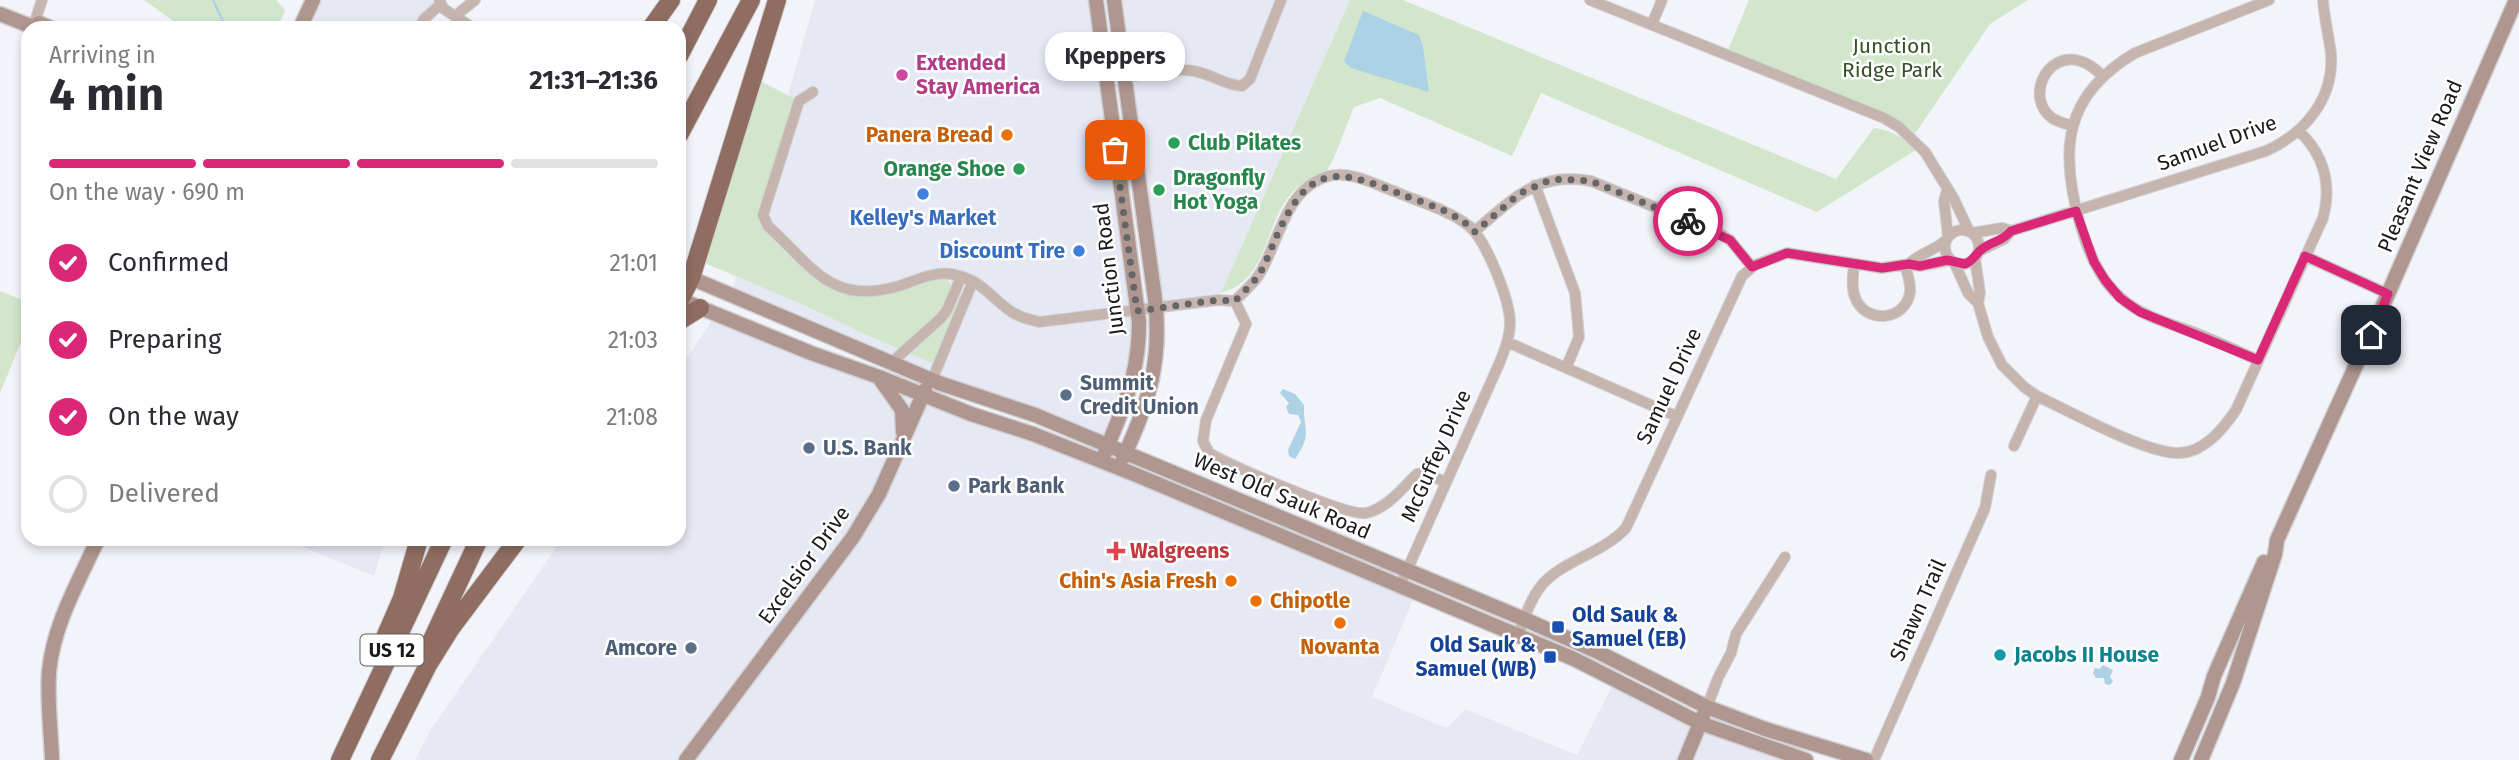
<!DOCTYPE html>
<meta charset="utf-8">
<style>
:root{--surface:#fff;--page:#f7f7f7;--text:#2b2b33;--muted:#7c7c81;--line:#e1e1e2;--accent:#db2777}
body{margin:0;font-family:"Fira Sans",sans-serif;background:var(--page);color:var(--text);height:100vh;display:flex;flex-direction:column;font-size:26px;white-space:nowrap}
*{box-sizing:border-box;margin:0}
p{font-size:23px;color:var(--muted)}
.icon{flex:none;width:38px;height:38px;fill:none;stroke:currentColor;stroke-width:2;stroke-linecap:round;stroke-linejoin:round}
.map{position:relative;flex:1;overflow:hidden}
.details{position:absolute;left:21px;top:21px;width:665px;height:525px;display:flex;flex-direction:column;background:var(--surface);border-radius:21px;box-shadow:0 4px 10px #0003}
.details>*{flex:none}
.pin{position:absolute;display:grid;place-items:center;width:60px;height:60px;color:#fff;margin:-30px;border-radius:14px;box-shadow:0 4px 10px #0006}
.courier{position:absolute;display:grid;place-items:center;width:70px;height:70px;margin:-35px;border:5px solid #db2777;border-radius:50%;background:#fff;color:#222;box-shadow:0 2px 9px #0007}
.bubble{position:absolute;height:49px;border-radius:21px;background:var(--surface);box-shadow:0 4px 10px #0003;font-size:23px;font-weight:700;line-height:49px;text-align:center}
.head em{font-style:normal;font-weight:700}
.head div{display:flex;flex-direction:column-reverse}
.head{display:flex;align-items:center;justify-content:space-between;height:119px;padding:0 28px}
h1{font-size:46px;font-weight:700;line-height:52px}
.bar{display:grid;grid-template-columns:repeat(4,1fr);gap:10px 7px;align-content:center;height:84px;padding:0 28px}
.bar i{height:9px;border-radius:5px;background:var(--line)}
.bar .on{background:var(--accent)}
.bar p{grid-column:span 4}
ol{padding:0 28px;list-style:none}
li{display:flex;align-items:center;gap:21px;height:77px}
li p{margin-inline-start:auto}
li .icon{padding:7px;border-radius:50%;background:var(--accent);color:#fff;stroke-width:4}
li:last-child{color:var(--muted)}
li i{width:38px;height:38px;border:4px solid var(--line);border-radius:50%}
.map>svg:first-child{display:block}
.built{fill:#e6e8f4}
.green{fill:#d2e6cb}
.water{fill:#add1e5}
.lines{fill:none;stroke-linecap:round;stroke-linejoin:round}
.stream{stroke:#add1e5;stroke-width:2.5}
.street-casing{stroke:#d0d1d6;stroke-width:12}
.secondary-casing{stroke:#d0d1d6;stroke-width:17}
.highway-casing{stroke:#d0d1d6;stroke-width:20}
.street{stroke:#c6b5af;stroke-width:10}
.secondary{stroke:#af968e;stroke-width:14}
.highway{stroke:#8f6d61;stroke-width:18}
.done{stroke:#666669;stroke-width:7;stroke-dasharray:0 12.6}
.route{stroke:#db2777;stroke-width:9}
.hotel-dot{fill:#d1479c;stroke:#fff;stroke-width:2.5}
.food-dot{fill:#e8710a;stroke:#fff;stroke-width:2.5}
.leisure-dot{fill:#2e9e5b;stroke:#fff;stroke-width:2.5}
.shop-dot{fill:#3f7fe0;stroke:#fff;stroke-width:2.5}
.service-dot{fill:#5c6f8a;stroke:#fff;stroke-width:2.5}
.health-dot{fill:#e0444e;stroke:#fff;stroke-width:2.5}
.transit-dot{fill:#1a4fb4;stroke:#fff;stroke-width:2.5}
.culture-dot{fill:#0f9aa8;stroke:#fff;stroke-width:2.5}
.labels{text-anchor:middle;stroke-width:5;stroke-linejoin:round;paint-order:stroke}
.shield{fill:#fff;stroke:#5f5f60;stroke-width:2}
.shield-label{font-size:19px;font-weight:bold;fill:#1a1a1c}
.park-label{font-size:21px;fill:#335227;stroke:#fff}
.hotel-label{font-size:21px;font-weight:bold;fill:#b23c85;stroke:#fff;text-anchor:start}
.food-label{font-size:21px;font-weight:bold;fill:#c56008;stroke:#fff;text-anchor:end}
.leisure-label{font-size:21px;font-weight:bold;fill:#27864d;stroke:#fff;text-anchor:start}
.street-label{font-size:21px;fill:#1a1a1c;stroke:#fff}
.shop-label{font-size:21px;font-weight:bold;fill:#366cbe;stroke:#fff}
.service-label{font-size:21px;font-weight:bold;fill:#4e5e75;stroke:#fff;text-anchor:start}
.health-label{font-size:21px;font-weight:bold;fill:#be3a42;stroke:#fff;text-anchor:start}
.transit-label{font-size:21px;font-weight:bold;fill:#164399;stroke:#fff;text-anchor:start}
.culture-label{font-size:21px;font-weight:bold;fill:#0d838f;stroke:#fff;text-anchor:start}
</style>
<div class="map">
<svg width="2519" height="760" viewBox="0 0 2519 760">
<rect width="100%" height="100%" fill="#f3f4f9"/>
<path class="built" d="M313 0H439L419 28H300Z
M815 0H1096L1139 344 1108 445 731 295Z
M1114 0H1350L1218 300 1156 308Z
M716 314 1416 593 1372 697 1447 728 1465 709 1577 755 1615 680 1806 760H415L430 731 562 539H679V370Z
M284 539H385L374 576Z"/>
<path class="green" d="M144 0H276L285 10 278 28H183Z
M1350 0H1403L1836 179 1874 128C1892 130 1903 138 1916 150L1817 212 1541 93 1512 156 1380 98 1354 107C1349 118 1332 167 1326 172 1313 180 1300 182 1290 195 1264 227 1267 281 1221 293Z
M1749 0H2028L1990 24 1912 138 1899 127 1726 55Z
M752 77 799 101 763 215 828 282 849 292 943 273 955 291 966 297 938 366 856 330 804 305 707 264 700 259Z
M0 291 28 302V325L0 393Z"/>
<path class="water" d="M1363 11 1419 35 1423 47 1429 92 1351 68 1344 61Z
M1283 389 1295 394 1304 405C1303 430 1313 434 1295 459L1289 456 1288 450 1301 422 1298 415 1289 414 1286 407 1289 403 1280 393Z
M2103 665 2113 670 2110 677 2113 681 2110 685 2105 684 2104 678H2096L2093 673 2095 668 2100 669Z"/>
<g class="lines">
<path class="stream" d="M213 0 226 28"/>
<defs>
<path id="street" d="M439 0 444 9 473 28
M1590 0 1884 118 1899 127 1925 152 1954 199 1969 231
M456 19 460 12 475 0
M1652 24 1662 0
M33 27 42 0
M419 28 424 19 441 4
M1126 77C1147 75 1173 67 1194 71 1211 74 1225 85 1242 86L1250 79 1281 0
M813 92 799 101 763 215 768 226C813 267 831 306 899 286 914 281 935 271 951 274 982 280 987 294 1009 310 1018 317 1028 319 1039 322L1218 300 1235 301 1246 324 1206 420 1203 441 1209 453C1230 465 1348 517 1366 513 1386 509 1403 488 1417 474L1423 473 1446 482
M2073 126C2066 124 2058 122 2052 118 2025 98 2046 51 2080 61 2089 63 2096 70 2103 76
M1535 185 1575 293 1579 337 1566 368
M1947 190 1944 201 1948 236
M1945 247a17 17 0 1 1 34 0a17 17 0 1 1-34 0Z
M1475 231C1513 199 1537 171 1591 181L1718 233 1730 240 1752 267
M1972 233 2002 228 2011 231
M1979 251 2004 239 2011 231 2266 151C2305 133 2334 99 2331 54 2329 36 2324 18 2323 0
M2305 256 2388 294
M1975 258 1980 293 1978 303
M1954 262 1968 293 1978 303 1988 337 2002 365 2024 387 2037 396C2071 412 2143 452 2177 453 2203 454 2223 429 2236 410L2323 218C2332 184 2324 155 2299 131
M1909 264C1919 253 1935 251 1946 240
M1854 265C1853 275 1851 287 1855 297 1865 325 1906 321 1910 292 1911 283 1907 273 1905 265
M1235 301C1243 292 1254 284 1260 273 1280 240 1285 188 1329 176 1350 170 1376 185 1396 192 1419 202 1449 210 1469 226 1486 240 1510 300 1510 323 1510 338 1504 351 1499 364L1400 586
M1507 342 1676 416
M2257 360C2238 351 2218 342 2198 334 2172 324 2142 317 2121 298 2099 279 2088 251 2080 224 2059 149 2064 95 2135 53L2269 0
M892 362 941 318 947 310 961 277
M932 380 973 281
M2014 446 2037 396
M1518 636C1524 619 1530 600 1541 586 1561 561 1602 554 1626 528L1742 276 1755 265 1787 253 1882 268 1909 264 1920 266 1951 260
M1707 707 1718 678 1731 653 1736 634 1785 557
M1874 760 1985 508 1991 475"/>
<path id="secondary" d="M1096 0 1139 322C1139 377 1124 404 1105 453
M1114 0 1155 299C1162 361 1149 403 1123 458
M0 14 33 27 39 23 51 28
M300 28 313 0
M679 273 939 383 1035 415 1524 619 1596 651 1707 707 1765 729 1866 760
M679 299 811 353 879 377 971 414 1033 434 1134 474 1574 659 1700 723 1806 760
M880 379 902 410 903 432
M52 760C51 731 47 701 49 672 53 625 79 581 98 539
M686 760 853 537 879 494 925 390
M1685 760 1703 716
M2181 760 2208 697 2214 676 2264 562
M2201 760 2233 683 2275 554 2277 540 2388 294 2516 0"/>
<path id="highway" d="M651 28 671 0
M679 56 708 0
M679 135 751 0
M679 302 691 278 777 0
M679 321 700 308
M382 644 402 598 419 539
M429 646 479 539
M340 760 444 539
M380 760 428 665 451 628 518 539"/>
</defs>
<use href="#street" class="street-casing"/>
<use href="#secondary" class="secondary-casing"/>
<use href="#highway" class="highway-casing"/>
<use href="#street" class="street"/>
<use href="#secondary" class="secondary"/>
<use href="#highway" class="highway"/>
</g>
<g class="lines">
<path class="done" d="M1115 150 1137 311 1218 300 1235 301C1243 292 1254 283 1260 273 1267 261 1272 246 1278 233 1309 166 1334 167 1398 193 1423 203 1456 211 1475 232L1519 194 1545 182 1561 179 1591 181 1688 221"/>
<path class="route" d="M1688 221 1730 240 1752 267 1787 253 1882 268 1909 264 1920 266 1947 260 1965 264C1975 260 1975 254 1982 249 1992 241 2002 242 2011 231L2076 211 2094 262 2105 280 2120 298 2140 312 2258 360 2305 256 2388 294 2371 335"/>
</g>
<circle class="hotel-dot" cx="902" cy="75" r="7"/>
<g class="food-dot">
<circle cx="1007" cy="135" r="7"/>
<circle cx="1231" cy="581" r="7"/>
<circle cx="1256" cy="601" r="7"/>
<circle cx="1340" cy="623" r="7"/>
</g>
<g class="leisure-dot">
<circle cx="1174" cy="143" r="7"/>
<circle cx="1019" cy="169" r="7"/>
<circle cx="1159" cy="190" r="7"/>
</g>
<g class="shop-dot">
<circle cx="923" cy="194" r="7"/>
<circle cx="1079" cy="251" r="7"/>
</g>
<g class="service-dot">
<circle cx="1066" cy="395" r="7"/>
<circle cx="809" cy="448" r="7"/>
<circle cx="954" cy="486" r="7"/>
<circle cx="691" cy="648" r="7"/>
</g>
<path class="health-dot" d="M1112.5 540.5h7v7h7v7h-7v7h-7v-7h-7v-7h7z"/>
<g class="transit-dot">
<rect x="1551" y="620" width="14" height="14" rx="3.5"/>
<rect x="1543" y="650" width="14" height="14" rx="3.5"/>
</g>
<circle class="culture-dot" cx="2000" cy="655" r="7"/>
<g class="labels">
<rect class="shield" x="360.5" y="634.5" width="63" height="31" rx="5"/>
<g class="shield-label">
<text x="392" y="657">US 12</text>
</g>
<g class="park-label">
<text x="1892" y="53">Junction<tspan x="1892" dy="24">Ridge Park</tspan></text>
</g>
<g class="hotel-label">
<text x="916" y="70">Extended<tspan x="916" dy="24">Stay America</tspan></text>
</g>
<g class="food-label">
<text x="993" y="142">Panera Bread</text>
<text x="1217" y="588">Chin's Asia Fresh</text>
<text x="1270" y="608" text-anchor="start">Chipotle</text>
<text x="1340" y="654" text-anchor="middle">Novanta</text>
</g>
<g class="leisure-label">
<text x="1188" y="150">Club Pilates</text>
<text x="1005" y="176" text-anchor="end">Orange Shoe</text>
<text x="1173" y="185">Dragonfly<tspan x="1173" dy="24">Hot Yoga</tspan></text>
</g>
<g class="street-label">
<text transform="translate(2217 143) rotate(-20)" y="7">Samuel Drive</text>
<text transform="translate(2420 166) rotate(-67)" y="7">Pleasant View Road</text>
<text transform="translate(1109 269) rotate(-97)" y="7">Junction Road</text>
<text transform="translate(1669 386) rotate(-65)" y="7">Samuel Drive</text>
<text transform="translate(1436 456) rotate(-66)" y="7">McGuffey Drive</text>
<text transform="translate(1282 496) rotate(23)" y="7">West Old Sauk Road</text>
<text transform="translate(804 565) rotate(-54)" y="7">Excelsior Drive</text>
<text transform="translate(1918 610) rotate(-66)" y="7">Shawn Trail</text>
</g>
<g class="shop-label">
<text x="923" y="225">Kelley's Market</text>
<text x="1065" y="258" text-anchor="end">Discount Tire</text>
</g>
<g class="service-label">
<text x="1080" y="390">Summit<tspan x="1080" dy="24">Credit Union</tspan></text>
<text x="823" y="455">U.S. Bank</text>
<text x="968" y="493">Park Bank</text>
<text x="677" y="655" text-anchor="end">Amcore</text>
</g>
<g class="health-label">
<text x="1130" y="558">Walgreens</text>
</g>
<g class="transit-label">
<text x="1572" y="622">Old Sauk &amp;<tspan x="1572" dy="24">Samuel (EB)</tspan></text>
<text x="1536" y="652" text-anchor="end">Old Sauk &amp;<tspan x="1536" dy="24">Samuel (WB)</tspan></text>
</g>
<g class="culture-label">
<text x="2014" y="662">Jacobs II House</text>
</g>
</g>
</svg>
<div class="pin" style="left:1115px;top:150px;background:#ea580c"><svg class="icon" aria-label="bag" viewBox="0 0 24 24"><path d="M5 8h14l-1 12H6zM9 8a3 3 0 0 1 6 0"/></svg></div>
<div class="pin" style="left:2371px;top:335px;background:#1f2937"><svg class="icon" aria-label="home" viewBox="0 0 24 24"><path d="M3 11l9-7 9 7M6 9v11h12V9"/></svg></div>
<div class="courier" style="left:1688px;top:221px"><svg class="icon" aria-label="bike" viewBox="0 0 24 24"><circle cx="6" cy="16" r="4"/><circle cx="18" cy="16" r="4"/><path d="M6 16l4-8h5l3 8M10 8l3 8H6M13 5h3"/></svg></div>
<div class="bubble" style="left:1045px;top:32px;width:140px">Kpeppers</div>
<section class="details">
<div class="head"><div><h1>4 min</h1><p>Arriving in</p></div><em>21:31–21:36</em></div>
<div class="bar"><i class="on"></i><i class="on"></i><i class="on"></i><i></i><p>On the way · 690 m</p></div>
<ol>
<li><svg class="icon" aria-label="check" viewBox="0 0 24 24"><path d="M5 12l5 5 9-10"/></svg>Confirmed<p>21:01</p></li>
<li><svg class="icon" aria-label="check" viewBox="0 0 24 24"><path d="M5 12l5 5 9-10"/></svg>Preparing<p>21:03</p></li>
<li><svg class="icon" aria-label="check" viewBox="0 0 24 24"><path d="M5 12l5 5 9-10"/></svg>On the way<p>21:08</p></li>
<li><i></i>Delivered</li>
</ol>
</section>
</div>
